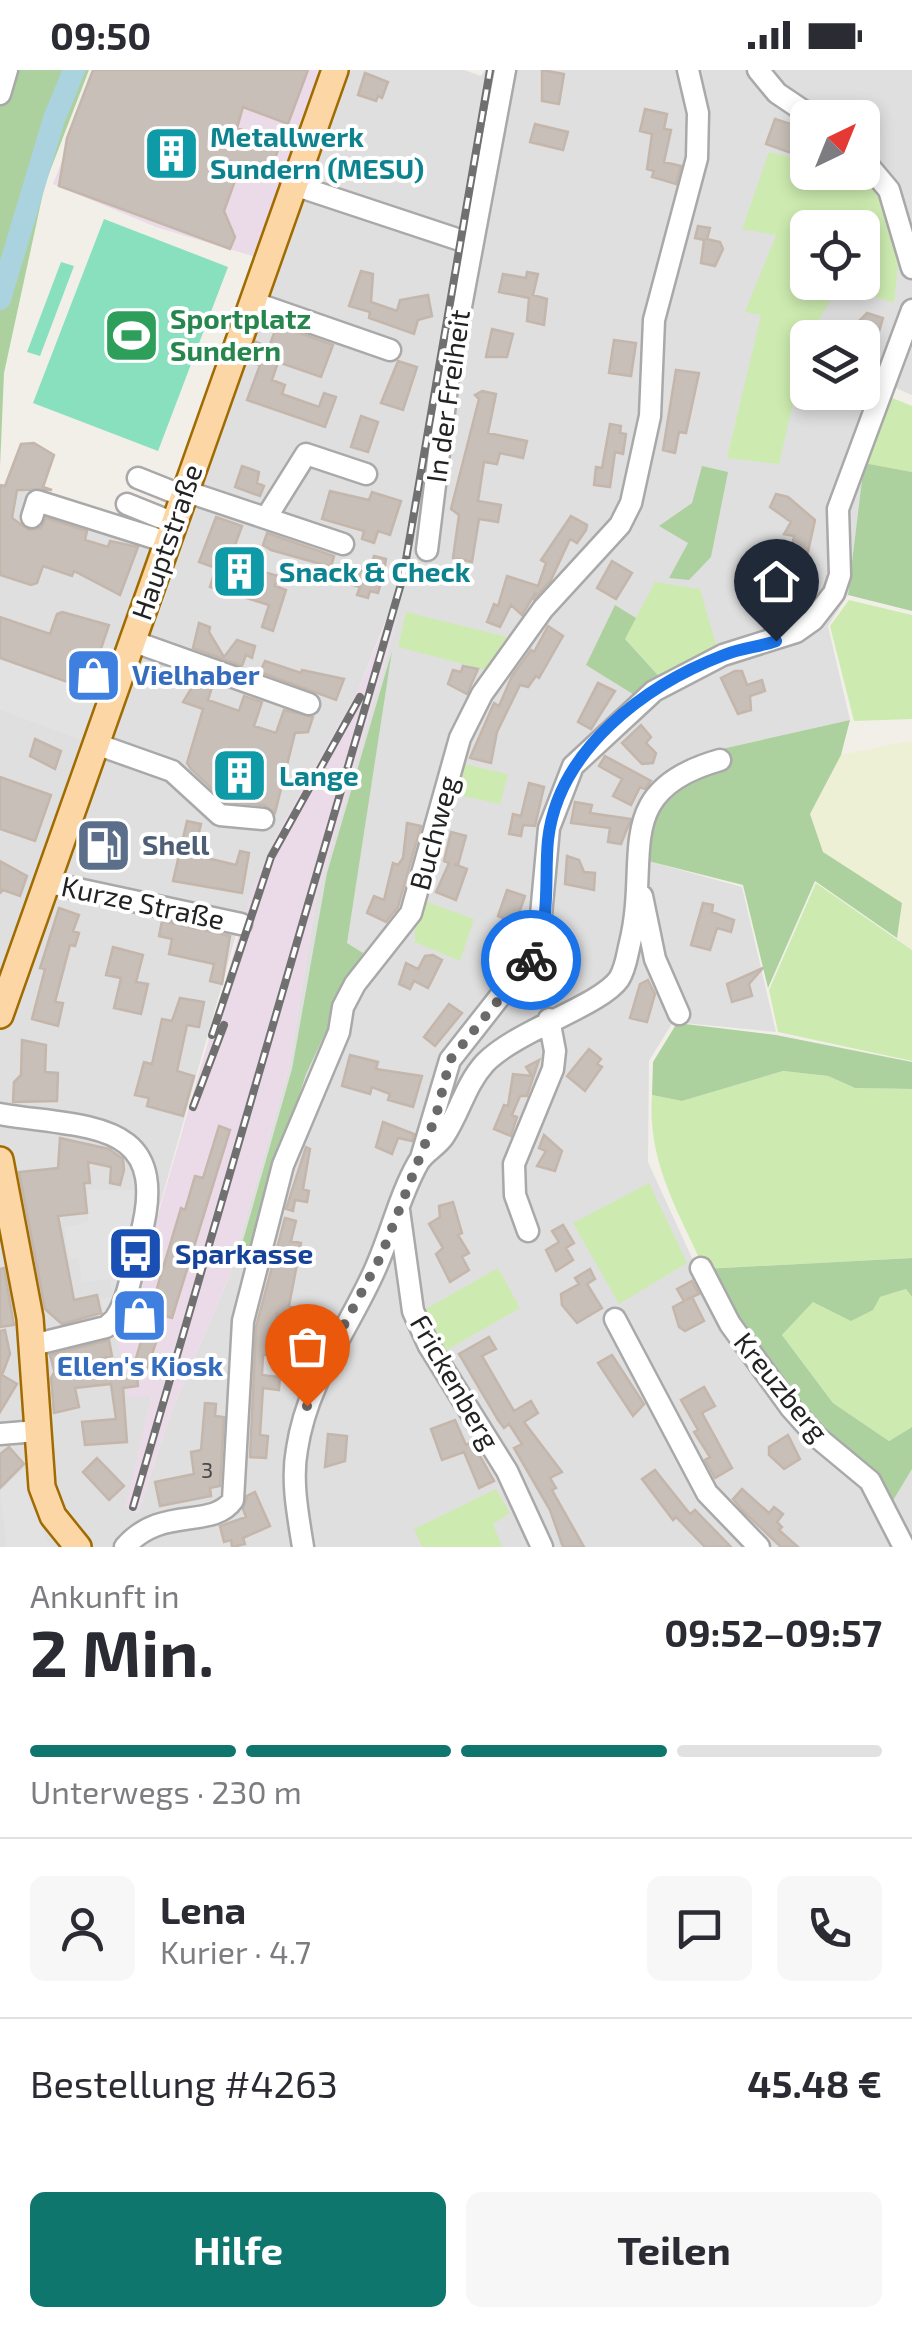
<!DOCTYPE html>
<html lang="de">
<meta charset="utf-8">
<style>
:root{--surface:#fff;--page:#f7f7f7;--text:#2b2b33;--muted:#7c7c81;--line:#e1e1e2;--accent:#0f766e}
body{margin:0;font-family:"Exo 2",sans-serif;background:var(--page);color:var(--text);height:100vh;display:flex;flex-direction:column;font-size:38px;white-space:nowrap}
*{box-sizing:border-box;margin:0}
p{font-size:32px;color:var(--muted)}
.icon{flex:none;width:55px;height:55px;fill:none;stroke:currentColor;stroke-width:2;stroke-linecap:round;stroke-linejoin:round}
.map{position:relative;height:1477px;overflow:hidden}
.panel{display:flex;flex-direction:column;background:var(--surface);flex:1}
.panel>*{flex:none}
.needle{width:65px;rotate:43deg}
.fabs{position:absolute;left:790px;top:30px;display:grid;gap:20px}
.fabs a{display:grid;place-items:center;width:90px;height:90px;border-radius:15px;background:var(--surface);box-shadow:0 5px 15px #0003;font-size:50px}
.pin{position:absolute;display:grid;place-items:center;width:85px;height:85px;color:#fff;margin:-102px -42px;border-radius:50% 50% 50% 0;rotate:-45deg;box-shadow:0 0 10px #0007}
.pin .icon{rotate:45deg}
.courier{position:absolute;display:grid;place-items:center;width:100px;height:100px;margin:-50px;border:8px solid #1a73e8;border-radius:50%;background:#fff;color:#222;box-shadow:0 2px 12px #0007}
.headline em{font-style:normal;font-weight:700}
.headline div{display:flex;flex-direction:column-reverse}
.headline{display:flex;align-items:center;justify-content:space-between;height:170px;padding:0 30px}
h1{font-size:65px;font-weight:700;line-height:75px}
.bar{display:grid;grid-template-columns:repeat(4,1fr);gap:15px 10px;align-content:center;height:120px;padding:0 30px}
.bar i{height:12px;border-radius:8px;background:var(--line)}
.bar .current{background:var(--accent)}
.bar p{grid-column:span 4}
.line{display:flex;align-items:center;gap:25px;padding:0 30px;border-top:2px solid var(--line)}
.line div{flex:1}
.round{display:grid;place-items:center;flex:none;width:105px;height:105px;border-radius:15px;background:var(--page)}
.button{display:flex;gap:20px;margin-top:auto;padding:20px 30px}
.button a{flex:1;height:115px;border-radius:15px;background:var(--accent);color:#fff;font-size:40px;font-weight:700;line-height:115px;text-align:center}
.button a+a{background:var(--page);color:var(--text)}
.status{display:flex;justify-content:space-between;align-items:center;height:70px;padding:0 50px;background:var(--surface);direction:ltr}
.status svg{height:28px;fill:currentColor}
.map>svg:first-child{display:block}
.residential{fill:#e0dfdf;fill-rule:evenodd}
.industrial{fill:#ebdbe8}
.farmland{fill:#eef0d5}
.grass{fill:#cdebb0;fill-rule:evenodd}
.forest{fill:#add19e}
.pitch{fill:#88e0be}
.parking{fill:#e2e2e2}
.lines{fill:none;stroke-linecap:round;stroke-linejoin:round}
.river{stroke:#aad3df;stroke-width:22}
.building{fill:#c7bfb8;stroke:#c4b6ab;stroke-width:2.5}
.minor-casing{stroke:#a9a9a9;stroke-width:25}
.major-casing{stroke:#a06b00;stroke-width:30}
.minor{stroke:#fff;stroke-width:20}
.major{stroke:#fcd6a4;stroke-width:25}
.rail-casing{stroke:#707070;stroke-width:8}
.rail{stroke:#fff;stroke-width:4;stroke-dasharray:11;stroke-linecap:butt}
.done{stroke:#6b6a68;stroke-width:10;stroke-dasharray:0 18}
.route{stroke:#1a73e8;stroke-width:12}
.labels{text-anchor:middle;stroke-width:8;stroke-linejoin:round;paint-order:stroke}
.number-label{font-size:22px;fill:#4b4948}
.culture-label{font-size:28px;font-weight:bold;fill:#0d838f;stroke:#fff;text-anchor:start}
.leisure-label{font-size:28px;font-weight:bold;fill:#27864d;stroke:#fff;text-anchor:start}
.street-label{font-size:28px;fill:#222;stroke:#fff}
.shop-label{font-size:28px;font-weight:bold;fill:#366cbe;stroke:#fff;text-anchor:start}
.service-label{font-size:28px;font-weight:bold;fill:#4e5e75;stroke:#fff;text-anchor:start}
.transit-label{font-size:28px;font-weight:bold;fill:#164399;stroke:#fff;text-anchor:start}
</style>
<div class="status"><b>09:50</b><svg viewBox="0 0 49 12"><path d="M0 12V9h3v3zM5 12V6h3v6zM10 12V3h3v9zM15 12V0h3v12zM26 1h20v11H26zM47 4h2v5h-2z"/></svg></div>
<div class="map">
<svg width="912" height="1477" viewBox="0 0 912 1477">
<rect width="100%" height="100%" fill="#f2efe9"/>
<path class="residential" d="M340 0H464L481 6 485 0H912V325L891 316 864 393 848 525 828 556 850 650 708 682 641 789 742 817 776 962 673 952 649 991 648 1092 697 1199 889 1436 912 1399V1477H0V414L159 462ZM808 48H862V102H808ZM808 158H862V212H808ZM808 268H862V322H808ZM387 547 397 550 316 829 289 997 229 1207 171 1342 138 1443 126 1438 152 1326H128L117 1262 124 1263 237 861 359 618Z"/>
<path class="industrial" d="M97 0H328L259 188 156 157 53 114Z
M388 547 397 550 316 829 289 997 229 1207 171 1342 138 1443 125 1438 152 1326 128 1327 116 1262H124L252 820 279 760 359 618Z"/>
<path class="farmland" d="M912 670V879L897 868 902 833 822 782 810 744 841 685Z"/>
<path class="grass" d="M769 82 807 91 808 102H862L874 108 902 160 894 233 840 214 808 268 779 394 727 388 761 245 745 242 776 165 742 159ZM808 158H862V212H808Z
M890 327 912 336V402L864 393Z
M655 512 700 519 718 582 664 612 625 568Z
M849 530 912 545V649L854 651 830 556Z
M406 542 507 567 486 600 398 577Z
M460 693 508 704 500 734 453 724Z
M816 813 912 880V991L778 962 769 920Z
M424 831 474 849 460 891 415 872V857Z
M783 1001 828 1006 855 1018 912 1019V1188L704 1199C678 1140 647 1092 652 1025L682 1031Z
M649 1113 687 1193 619 1234 573 1153Z
M498 1198 520 1238 443 1282 422 1241Z
M906 1219 912 1227V1357L889 1371 833 1333 782 1265 813 1232 880 1227Z
M496 1419 510 1443 493 1454 502 1477H422L414 1459Z"/>
<path class="forest" d="M13 0H89L45 114 4 303 0 397V24Z
M864 393 912 402V541L848 525Z
M702 396 728 402 711 487 689 510 669 508 688 473 659 456 692 433Z
M615 535 636 548 625 569 664 612 636 626 586 595Z
M392 581 347 873 363 883 306 1004 249 1183 240 1181 292 999 327 803Z
M850 650 841 685 810 744 823 782 902 833 897 868 815 811 768 918 743 815 640 789 664 720 708 682Z
M677 953 776 965 912 992V1019L855 1018 828 1006 783 1001 682 1031 652 1025 653 992Z
M912 1188V1227L906 1219 880 1227 873 1240 851 1251 813 1232 782 1265 833 1333 889 1371 912 1357V1399L889 1437 819 1365 704 1199Z"/>
<path class="pitch" d="M104 149 228 197 158 381 33 333Z
M61 192 74 196 40 286 27 282Z"/>
<path class="parking" d="M0 588 101 625 84 671 0 640Z
M88 1119 146 1121 117 1240 104 1248 101 1229 113 1226 110 1209 82 1212 78 1189H70L64 1158 88 1152Z
M26 1397 27 1426 51 1477H7L0 1421Z"/>
<g class="lines">
<path class="river" d="M0 229 54 49 74 0"/>
</g>
<path class="building" d="M93 0H308L288 54 243 37 237 58 280 74 270 103 241 94 224 141 235 167 230 179 59 116 67 68Z
M542 0 564 4 559 34 542 31Z
M365 3 388 12 382 28 378 26 376 31 358 25Z
M645 39 667 44 664 59 671 60 664 92 681 96 676 114 652 107 654 101 647 99 652 64 640 61Z
M775 49 800 57 791 83 766 74Z
M535 54 568 62 563 80 530 72Z
M698 156 710 158 707 169 720 172 723 179 715 196 701 193 704 170 695 168Z
M361 201 373 204 371 232 397 241 400 230 428 225 432 246 418 250 414 264 369 248 370 242 349 236Z
M527 202 538 204 533 225 547 229 544 255 527 251 529 228 499 222 503 204 526 208Z
M867 243 883 248 872 285 862 282V268H855L856 254Z
M277 255 333 275 321 307 278 292 272 310 285 315 282 324 319 337 324 323 336 327 325 357 247 330 260 295 249 292 256 272 269 277Z
M492 259 513 264 507 287H486Z
M614 270 636 273 631 306 609 303Z
M398 291 417 297 403 340 381 333Z
M676 300 699 303 686 363 679 362 675 383 663 380Z
M482 321 496 324 488 363 527 371 523 388 500 383 497 394 484 392 478 431 501 435 498 452 479 449 472 492 453 488 459 445 451 439 479 329 475 325Z
M361 346 378 352 368 382 351 377Z
M610 354 621 356 620 363 626 364 623 384 615 382 610 417 594 415 596 397 602 398Z
M34 373 54 385 43 417 52 420H17L12 448 29 460 41 458 46 448 87 461 85 470 108 477 110 471 138 477 120 525 74 501 72 506 43 496 37 513 31 515 0 505V415L5 416 21 374Z
M242 396 259 402 257 413 264 416 260 426 235 417Z
M330 421 369 430 372 422 401 431 390 465 378 461 374 473 362 469 364 461 322 449Z
M776 424 788 427 815 450 807 486 791 483 794 466 784 464 791 452 770 437Z
M571 446 587 455 586 460 577 473 570 469 551 510 533 530 536 522 522 545 511 535 500 557 487 552 494 534 498 536 507 506 538 516 546 493 541 490Z
M216 447 242 456 229 492 278 506 275 516 286 520 273 561 262 557 269 535 210 517 216 498 199 492Z
M267 463 334 486 331 497 271 480 263 475Z
M374 486 386 489 383 506 378 523 370 521 368 528 357 525 360 517 342 512 348 495 370 499Z
M612 491 632 503 616 529 597 518Z
M766 508 798 533 789 542 776 529 760 546 748 533 746 528Z
M62 542 109 555 94 599 98 607 90 620 0 588V547L50 564 57 544Z
M199 553 210 557 209 562 224 587 237 570 255 576 252 588 246 585 242 596 193 578Z
M548 556 563 566 539 608 536 606 528 617 520 615 497 662 491 693 470 688 494 633 499 636 512 606 531 580 534 582Z
M265 591 301 603 302 600 344 609 336 630 260 602Z
M463 596 478 599 467 624 448 614 453 600 461 602Z
M735 601H742L747 615 762 610 765 621 750 626 751 640 738 644 721 608Z
M197 609 213 614 208 630 239 641 244 626 262 632 254 656 276 663 284 640 313 647 308 662 295 663 275 743 264 735 226 732 191 699 187 693 203 639 183 632Z
M598 613 615 621 591 659 578 652Z
M641 655 651 667 646 673 656 683 653 693 642 694 622 673Z
M35 669 61 681 55 699 30 686Z
M605 686 651 711 645 719 640 717 631 735 613 726 622 709 599 696Z
M0 707 51 725 35 771 0 759Z
M529 713 544 717 535 756 523 755 521 766 509 764 513 744 521 746Z
M575 732 592 735 590 743 631 749 621 774 608 772 610 758 571 753Z
M187 751 201 754 196 776 209 779 207 788 236 795 240 781 249 783 242 823 173 811Z
M407 753 421 756 398 837 386 852 367 843 374 826 384 830 393 793 398 795 403 788Z
M451 762 466 766 458 795 454 794 467 799 456 830 436 822 449 793 444 791Z
M567 786 579 790 584 802 595 803 594 820 565 814Z
M0 791 27 806 20 826 3 820 0 823Z
M507 820 525 826 517 849 526 853V862L515 881 508 878 498 900 482 893 506 849 498 846Z
M703 833 713 835 712 842 734 850 731 862 717 858 710 880 691 875Z
M59 838 79 845 73 861 79 863 75 876 70 875 55 932 63 933 58 956 32 949 45 899 40 898Z
M162 851 230 866 222 914 210 911 214 894 169 884 172 869 159 866Z
M113 877 143 885 136 912 148 914 141 944 114 938 121 908 106 905Z
M433 885 442 890 428 918 414 911 410 919 399 914 406 893 418 899 425 886Z
M763 898 749 914 752 926 732 932 727 914Z
M648 910 655 924 647 952 630 948 640 914Z
M180 928 204 932 199 957 187 955 177 1001 194 1006 183 1046 147 1036 149 1028 135 1025 144 992 152 994 162 949 172 951Z
M449 934 462 943 435 976 424 967Z
M22 970 46 975 45 1002 58 1003 57 1031 13 1032 14 1012 21 1005Z
M589 979 601 989 597 994 602 997 585 1021 567 1006Z
M350 985 378 992 376 999 422 1006 413 1037 388 1030 390 1024 372 1017 370 1024 342 1016Z
M539 990 527 1026H520L512 1045 517 1047 511 1066 494 1059 504 1035 508 1036 513 1004 532 1006 526 997Z
M383 1052 414 1064 412 1071 398 1068 392 1084 376 1077Z
M219 1056 230 1060 172 1248 165 1246 147 1299 134 1295 181 1138 185 1140 195 1106 203 1108Z
M544 1065 562 1081 555 1101 537 1096 546 1081 539 1078Z
M60 1068 109 1079 123 1089 124 1100 120 1115 110 1113 111 1097 88 1092 90 1113H84L87 1143 58 1146 74 1230 97 1225 101 1243 62 1254 45 1239 19 1102 58 1098Z
M306 1077 310 1079 303 1119 309 1121 307 1132 295 1130 293 1141 286 1139Z
M453 1132 462 1163 458 1165 469 1183 462 1187 469 1200 450 1212 436 1184 443 1178 429 1154 440 1147 439 1136Z
M285 1148 296 1151 291 1171 301 1173 289 1236 311 1241 307 1255 277 1244 273 1278 270 1285H263L262 1305 280 1307 279 1320 263 1318 260 1365 268 1366 266 1388 250 1387 256 1257Z
M563 1155 574 1173 566 1178 573 1190 556 1201 546 1180 559 1172 552 1161Z
M4 1198 14 1255 0 1257V1199Z
M590 1199 595 1209 587 1214 602 1238 577 1253 562 1235 561 1224 579 1214 575 1208Z
M692 1211 699 1224 686 1230 692 1227 704 1251 685 1261 679 1257 673 1237 684 1231 677 1219Z
M5 1260 10 1284 2 1305 17 1314 0 1342V1261Z
M489 1267 496 1279 482 1286 514 1341 531 1331 538 1343 524 1352 562 1402 550 1408 556 1418 552 1420 584 1477H563L550 1440 514 1378 522 1374 509 1354 504 1358 498 1350 459 1284Z
M109 1270 112 1286 54 1300 50 1285Z
M612 1285 644 1334 633 1346 598 1293Z
M55 1301 137 1304 138 1316 123 1318 127 1372 85 1375 82 1352 116 1349 111 1314 75 1318 79 1337 54 1343 51 1308Z
M704 1317 715 1336 702 1343 732 1398 715 1408 705 1390 710 1387 694 1362 698 1360 681 1330Z
M205 1333 216 1334 215 1346 224 1347 220 1416 210 1418 211 1426 160 1436 155 1412 194 1404 191 1382 201 1380Z
M455 1350 466 1375 472 1372 494 1411 479 1418 464 1382 442 1390 431 1359Z
M328 1364 347 1366 345 1391 325 1397Z
M788 1365 800 1389 784 1399 769 1385V1377Z
M9 1377 24 1394 0 1418V1384Z
M97 1388 124 1416 109 1430 83 1402Z
M655 1400 690 1444 695 1440 731 1477H705L676 1447 673 1450 642 1409Z
M742 1419 769 1443 774 1437 783 1444 777 1452 782 1457 779 1460 798 1477H781L742 1440 733 1429Z
M255 1422 270 1456 243 1468 245 1474 232 1477 231 1470 224 1472 220 1456 246 1447 243 1439 247 1426Z"/>
<g class="lines">
<defs>
<path id="minor" d="M758 0 777 23 814 48
M0 24 7 0
M862 88 889 120 912 198
M294 115 472 174
M252 232 390 280
M138 408 183 426
M185 421 343 474
M127 434 174 453
M32 447 37 431 167 472
M266 448 306 384 366 404
M427 480 449 301 505 0
M132 571 309 634
M96 674 172 701 220 745 263 749
M45 812 241 854
M642 826 655 889 679 944
M0 1044C88 1059 173 1048 140 1168 133 1193 130 1227 115 1249L106 1257 33 1275
M421 1088 450 990 538 878 549 758 573 696 654 621 723 585 796 562 813 550 834 523 840 505 838 439 912 240
M399 1140 413 1241 429 1276 507 1401 542 1477
M528 1161 515 1125 514 1094 553 999 555 981 549 949
M701 1198 730 1254 791 1338 817 1367 870 1411 904 1477
M615 1249 707 1423 759 1477
M0 1364 37 1361
M125 1477C161 1435 212 1460 233 1430L243 1251 283 1095 339 962 343 937 355 914 411 843 460 668 482 624 543 539 620 455 631 433 650 346 654 250 697 88 698 43 688 0
M303 1477C298 1445 291 1411 297 1379 307 1313 345 1264 372 1206 390 1169 398 1128 418 1093 424 1082 437 1077 444 1066 460 1042 465 1015 485 993 517 960 600 936 619 909 626 898 627 885 630 873 651 787 609 721 720 690"/>
<path id="major" d="M0 945 335 0
M0 1090 30 1248 42 1417 53 1446 78 1477"/>
</defs>
<use href="#minor" class="minor-casing"/>
<use href="#major" class="major-casing"/>
<use href="#minor" class="minor"/>
<use href="#major" class="major"/>
<defs>
<path id="rail" d="M212 965 271 787 360 627
M193 1037 224 955
M133 1437 403 507 490 0"/>
</defs>
<use href="#rail" class="rail-casing"/>
<use href="#rail" class="rail"/>
</g>
<g class="lines">
<path class="done" d="M307 1336 321 1298 381 1186 436 1046 450 990 531 890"/>
<path class="route" d="M531 890C552 855 544 809 548 770 558 680 645 615 724 585 741 578 759 577 776 571"/>
</g>
<defs>
<symbol id="building-square" viewBox="-11 -11 22 22"><rect x="-9" y="-9" width="18" height="18" rx="4" fill="#0f9aa8" stroke="#fff"/><path d="M-4-6H4V6H1V3H-1V6H-4ZM-2.5-4.3h1.7v1.8h-1.7ZM.8-4.3h1.7v1.8H.8ZM-2.5-1h1.7V.8h-1.7ZM.8-1h1.7V.8H.8Z" fill="#fff"/></symbol>
<symbol id="stadium-square" viewBox="-11 -11 22 22"><rect x="-9" y="-9" width="18" height="18" rx="4" fill="#2e9e5b" stroke="#fff"/><path d="M0-5a6.5 5 0 1 0 0 10a6.5 5 0 1 0 0-10ZM-3.5-1.8h7v3.6h-7Z" fill="#fff"/></symbol>
<symbol id="shop-square" viewBox="-11 -11 22 22"><rect x="-9" y="-9" width="18" height="18" rx="4" fill="#3f7fe0" stroke="#fff"/><path d="M-5-2.5h2.3a2.7 3.5 0 0 1 5.4 0H5L5.5 6h-11ZM-1.5-2.5h3a1.5 2.3 0 0 0-3 0Z" fill="#fff"/></symbol>
<symbol id="fuel-square" viewBox="-11 -11 22 22"><rect x="-9" y="-9" width="18" height="18" rx="4" fill="#5c6f8a" stroke="#fff"/><path d="M-5.5-6h7V0h2V4h1.3V-2.5L3-4.5l.8-.8L6-3V5H2.5V1h-1V6h-7ZM-4.2-4.7v3.2H.2V-4.7Z" fill="#fff"/></symbol>
<symbol id="bus-square" viewBox="-11 -11 22 22"><rect x="-9" y="-9" width="18" height="18" rx="4" fill="#1a4fb4" stroke="#fff"/><path d="M-5-6H5V4H4V6H2V4H-2V6H-4V4H-5ZM-3.5-4V0h7V-4ZM-3.5 1.2v1.5H-2V1.2ZM2 1.2v1.5H3.5V1.2Z" fill="#fff"/></symbol>
</defs>
<g fill-rule="evenodd">
<use href="#building-square" x="140" y="52" width="63" height="63"/>
<use href="#stadium-square" x="100" y="234" width="63" height="63"/>
<use href="#building-square" x="208" y="470" width="63" height="63"/>
<use href="#shop-square" x="62" y="574" width="63" height="63"/>
<use href="#building-square" x="208" y="674" width="63" height="63"/>
<use href="#fuel-square" x="72" y="744" width="63" height="63"/>
<use href="#bus-square" x="104" y="1152" width="63" height="63"/>
<use href="#shop-square" x="108" y="1214" width="63" height="63"/>
</g>
<g class="labels">
<g class="number-label">
<text x="207" y="1408">3</text>
</g>
<g class="culture-label">
<text x="210" y="77">Metallwerk<tspan x="210" dy="32">Sundern (MESU)</tspan></text>
<text x="279" y="512">Snack &amp; Check</text>
<text x="279" y="716">Lange</text>
</g>
<g class="leisure-label">
<text x="170" y="259">Sportplatz<tspan x="170" dy="32">Sundern</tspan></text>
</g>
<g class="street-label">
<text transform="translate(448 326) rotate(-82)" y="10">In der Freiheit</text>
<text transform="translate(167 472) rotate(-71)" y="10">Hauptstraße</text>
<text transform="translate(434 763) rotate(-75)" y="10">Buchweg</text>
<text transform="translate(143 833) rotate(12)" y="10">Kurze Straße</text>
<text transform="translate(455 1312) rotate(60)" y="10">Frickenberg</text>
<text transform="translate(781 1317) rotate(51)" y="10">Kreuzberg</text>
</g>
<g class="shop-label">
<text x="132" y="615">Vielhaber</text>
<text x="140" y="1306" text-anchor="middle">Ellen's Kiosk</text>
</g>
<g class="service-label">
<text x="142" y="785">Shell</text>
</g>
<g class="transit-label">
<text x="175" y="1194">Sparkasse</text>
</g>
</g>
</svg>
<div class="fabs">
<a><svg class="needle" viewBox="-14 -14 28 28"><path d="M0-13l5 13h-10z" fill="#e53935"/><path d="M0 13l5-13h-10z" fill="#7c7c81"/></svg></a>
<a><svg class="icon" aria-label="locate" viewBox="0 0 24 24"><circle cx="12" cy="12" r="6"/><path d="M12 2v4M12 18v4M2 12h4M18 12h4"/></svg></a>
<a><svg class="icon" aria-label="layers" viewBox="0 0 24 24"><path d="M12 4l9 5-9 5-9-5zM3 14l9 5 9-5"/></svg></a>
</div>
<div class="pin" style="left:307px;top:1336px;background:#ea580c"><svg class="icon" aria-label="bag" viewBox="0 0 24 24"><path d="M5 8h14l-1 12H6zM9 8a3 3 0 0 1 6 0"/></svg></div>
<div class="pin" style="left:776px;top:571px;background:#1f2937"><svg class="icon" aria-label="home" viewBox="0 0 24 24"><path d="M3 11l9-7 9 7M6 9v11h12V9"/></svg></div>
<div class="courier" style="left:531px;top:890px"><svg class="icon" aria-label="bike" viewBox="0 0 24 24"><circle cx="6" cy="16" r="4"/><circle cx="18" cy="16" r="4"/><path d="M6 16l4-8h5l3 8M10 8l3 8H6M13 5h3"/></svg></div>
</div>
<section class="panel">
<div class="headline"><div><h1>2 Min.</h1><p>Ankunft in</p></div><em>09:52–09:57</em></div>
<div class="bar"><i class="current"></i><i class="current"></i><i class="current"></i><i></i><p>Unterwegs · 230 m</p></div>
<div class="line" style="height:180px"><a class="round"><svg class="icon" aria-label="person" viewBox="0 0 24 24"><circle cx="12" cy="8" r="4"/><path d="M4 21q1-7 8-7t8 7"/></svg></a><div><b>Lena</b><p>Kurier · 4.7</p></div><a class="round"><svg class="icon" aria-label="chat" viewBox="0 0 24 24"><path d="M4 5h16v11H9l-5 4z"/></svg></a><a class="round"><svg class="icon" aria-label="phone" viewBox="0 0 24 24"><path d="M5 4h4l2 5-3 2q2 4 5 5l2-3 5 2v4C11 20 4 13 5 4z"/></svg></a></div>
<div class="line" style="height:130px"><div>Bestellung #4263</div><b>45.48 €</b></div>
<div class="button"><a>Hilfe</a><a>Teilen</a></div>
</section>
